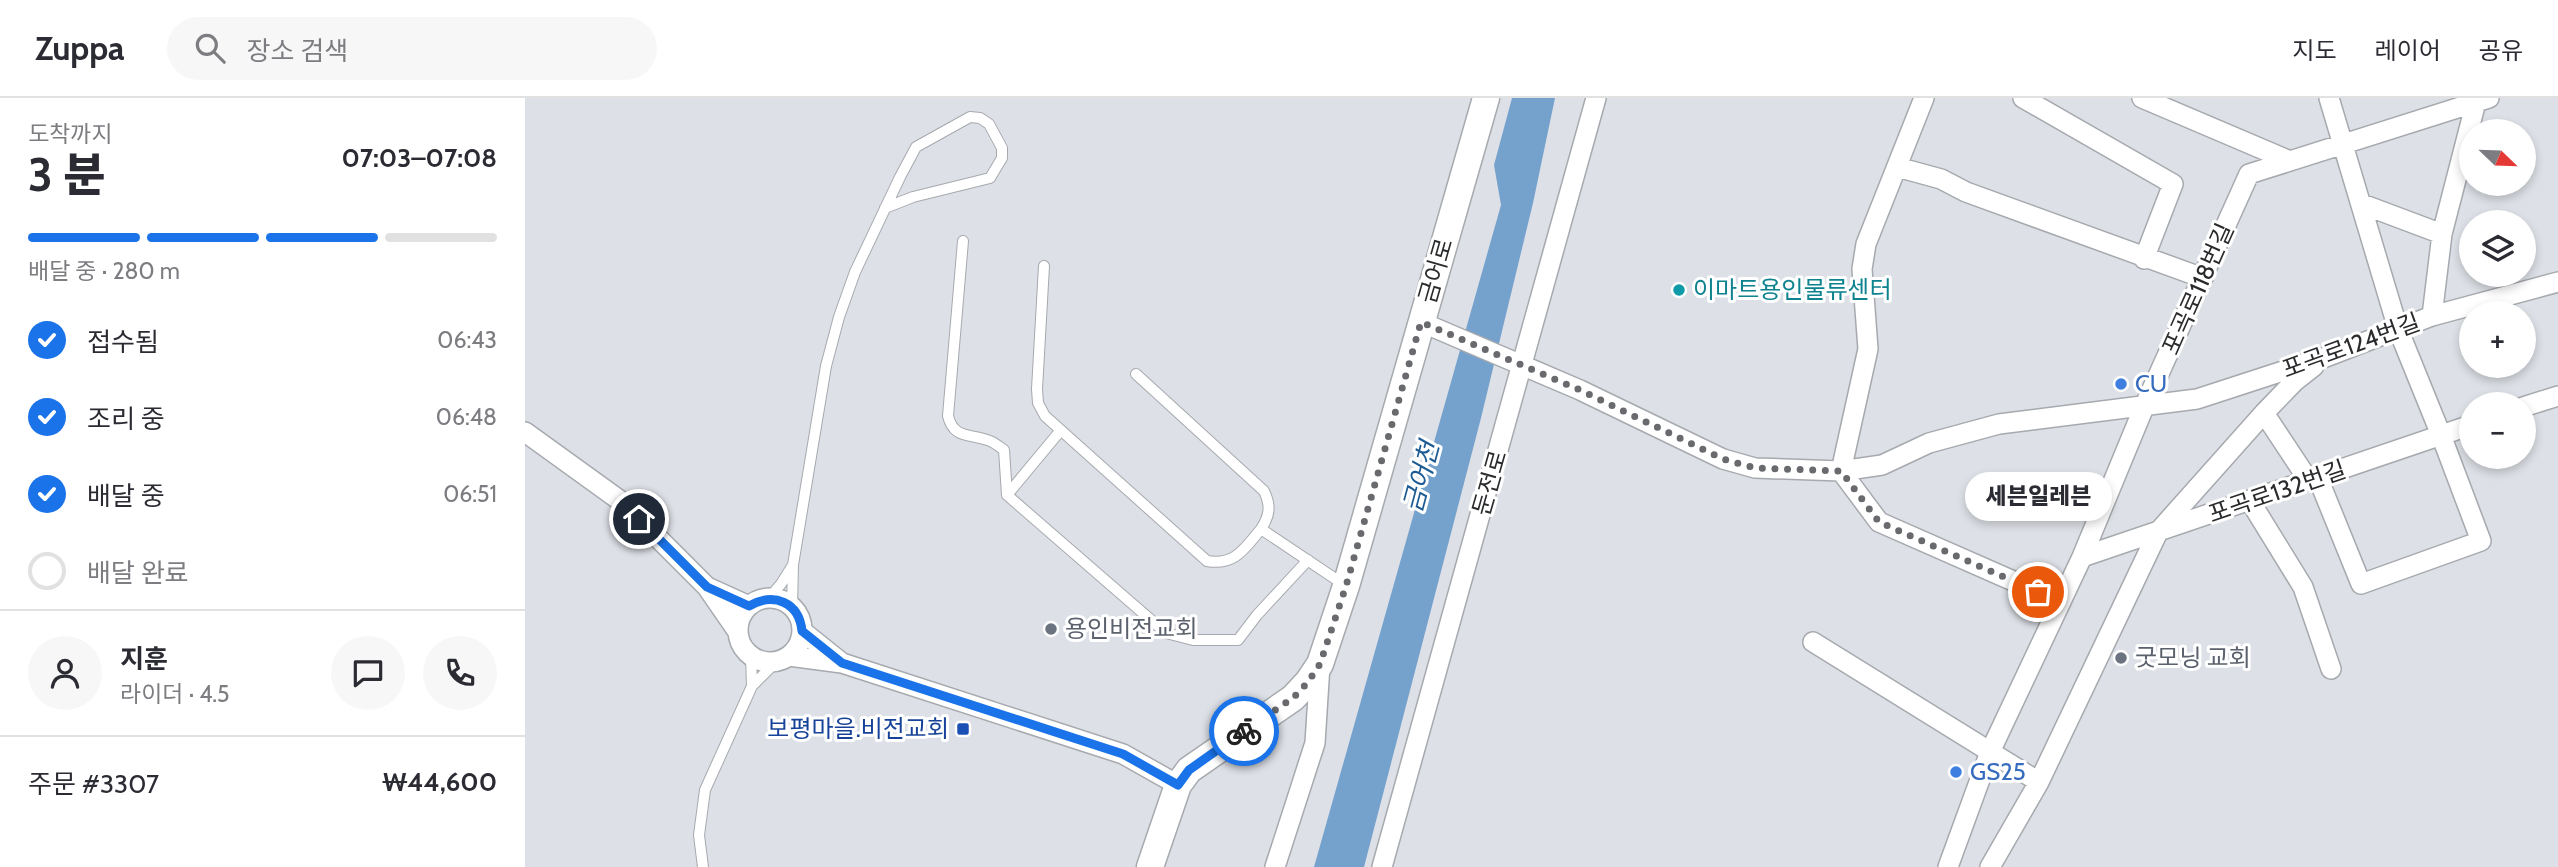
<!DOCTYPE html>
<html lang="ko">
<meta charset="utf-8">
<style>
:root{--surface:#fff;--page:#f7f7f7;--text:#2b2b33;--muted:#7c7c81;--line:#e1e1e2;--accent:#1a73e8}
body{margin:0;font-family:Cabin,"Noto Sans KR",sans-serif;background:var(--page);color:var(--text);height:100vh;display:flex;flex-direction:column;font-size:26px;white-space:nowrap}
*{box-sizing:border-box;margin:0}
p{font-size:23px;color:var(--muted)}
.icon{flex:none;width:38px;height:38px;fill:none;stroke:currentColor;stroke-width:2;stroke-linecap:round;stroke-linejoin:round}
.map{position:relative;flex:1;overflow:hidden}
.sheet{display:flex;flex-direction:column;background:var(--surface);width:525px}
.sheet>*{flex:none}
.needle{width:46px;rotate:113deg}
.buttons{position:absolute;left:1934px;top:21px;display:grid;gap:14px}
.buttons a{display:grid;place-items:center;width:77px;height:77px;border-radius:50%;background:var(--surface);box-shadow:0 4px 10px #0003;font-size:35px}
.pin{position:absolute;display:grid;place-items:center;width:60px;height:60px;color:#fff;margin:-30px;border:4px solid #fff;border-radius:50%;box-shadow:0 2px 7px #0007}
.courier{position:absolute;display:grid;place-items:center;width:70px;height:70px;margin:-35px;border:5px solid #1a73e8;border-radius:50%;background:#fff;color:#222;box-shadow:0 2px 9px #0007}
.bubble{position:absolute;height:49px;border-radius:24px;background:var(--surface);box-shadow:0 4px 10px #0003;font-size:23px;font-weight:800;line-height:49px;text-align:center}
.overview em{font-style:normal;font-weight:800}
.overview div{display:flex;flex-direction:column-reverse}
.overview{display:flex;align-items:center;justify-content:space-between;height:119px;padding:0 28px}
h1{font-size:46px;font-weight:800;line-height:52px}
.bar{display:grid;grid-template-columns:repeat(4,1fr);gap:10px 7px;align-content:center;height:84px;padding:0 28px}
.bar i{height:9px;border-radius:5px;background:var(--line)}
.bar .on{background:var(--accent)}
.bar p{grid-column:span 4}
.line{display:flex;align-items:center;gap:18px;padding:0 28px;border-top:2px solid var(--line)}
.line div{flex:1}
.round{display:grid;place-items:center;flex:none;width:74px;height:74px;border-radius:37px;background:var(--page)}
ol{padding:0 28px;list-style:none}
li{display:flex;align-items:center;gap:21px;height:77px}
li p{margin-inline-start:auto}
li .icon{padding:7px;border-radius:50%;background:var(--accent);color:#fff;stroke-width:4}
li:last-child{color:var(--muted)}
li i{width:38px;height:38px;border:4px solid var(--line);border-radius:50%}
header{display:flex;align-items:center;gap:42px;box-sizing:border-box;height:98px;padding:0 35px;background:var(--surface);border-bottom:2px solid var(--line)}
header strong{font-size:33px}
nav{display:flex;gap:38px;margin-inline-start:auto;font-size:24px}
.search{width:490px;height:63px;background:var(--page);display:flex;align-items:center;gap:18px;box-sizing:border-box;padding:0 24px;border-radius:38px;color:var(--muted);font-size:26px}
main{display:flex;flex:1;min-height:0}
.map>svg:first-child{display:block}
.water{fill:#75a1cd}
.lines{fill:none;stroke-linecap:round;stroke-linejoin:round}
.lane-casing{stroke:#a6a9ae;stroke-width:12}
.street-casing{stroke:#a6a9ae;stroke-width:22}
.secondary-casing{stroke:#a6a9ae;stroke-width:29}
.lane{stroke:#fff;stroke-width:10}
.street{stroke:#fff;stroke-width:19}
.secondary{stroke:#fff;stroke-width:26}
.done{stroke:#696a6e;stroke-width:7;stroke-dasharray:0 12.6}
.route{stroke:#1a73e8;stroke-width:9}
.culture-dot{fill:#0f9aa8;stroke:#fff;stroke-width:2.5}
.shop-dot{fill:#3f7fe0;stroke:#fff;stroke-width:2.5}
.worship-dot{fill:#6b7280;stroke:#fff;stroke-width:2.5}
.transit-dot{fill:#1a4fb4;stroke:#fff;stroke-width:2.5}
.labels{text-anchor:middle;stroke-width:6;stroke-linejoin:round;paint-order:stroke}
.street-label{font-size:24px;fill:#2a2b2d;stroke:#fff}
.culture-label{font-size:24px;fill:#0d838f;stroke:#fff;text-anchor:start}
.shop-label{font-size:24px;fill:#366cbe;stroke:#fff;text-anchor:start}
.worship-label{font-size:24px;fill:#5b616d;stroke:#fff;text-anchor:start}
.transit-label{font-size:24px;fill:#164399;stroke:#fff;text-anchor:end}
.water-label{font-size:26px;font-style:italic;fill:#1c5b93;stroke:#fff}
</style>
<header>
<strong>Zuppa</strong>
<div class="search"><svg class="icon" aria-label="search" viewBox="0 0 24 24"><circle cx="10" cy="10" r="6"/><path d="M15 15l6 6"/></svg>장소 검색</div>
<nav><a>지도</a><a>레이어</a><a>공유</a></nav>
</header>
<main>
<section class="sheet">
<div class="overview"><div><h1>3 분</h1><p>도착까지</p></div><em>07:03–07:08</em></div>
<div class="bar"><i class="on"></i><i class="on"></i><i class="on"></i><i></i><p>배달 중 · 280 m</p></div>
<ol>
<li><svg class="icon" aria-label="check" viewBox="0 0 24 24"><path d="M5 12l5 5 9-10"/></svg>접수됨<p>06:43</p></li>
<li><svg class="icon" aria-label="check" viewBox="0 0 24 24"><path d="M5 12l5 5 9-10"/></svg>조리 중<p>06:48</p></li>
<li><svg class="icon" aria-label="check" viewBox="0 0 24 24"><path d="M5 12l5 5 9-10"/></svg>배달 중<p>06:51</p></li>
<li><i></i>배달 완료</li>
</ol>
<div class="line" style="height:126px"><a class="round"><svg class="icon" aria-label="person" viewBox="0 0 24 24"><circle cx="12" cy="8" r="4"/><path d="M4 21q1-7 8-7t8 7"/></svg></a><div><b>지훈</b><p>라이더 · 4.5</p></div><a class="round"><svg class="icon" aria-label="chat" viewBox="0 0 24 24"><path d="M4 5h16v11H9l-5 4z"/></svg></a><a class="round"><svg class="icon" aria-label="phone" viewBox="0 0 24 24"><path d="M5 4h4l2 5-3 2q2 4 5 5l2-3 5 2v4C11 20 4 13 5 4z"/></svg></a></div>
<div class="line" style="height:91px"><div>주문 #3307</div><b>₩44,600</b></div>
</section>
<div class="map">
<svg width="2033" height="769" viewBox="0 0 2033 769">
<rect width="100%" height="100%" fill="#dde0e6"/>
<path class="water" d="M987 0H1030L1008 105 956 320 839 769H789L976 107 969 67Z"/>
<g class="lines">
<defs>
<path id="lane" d="M438 143 423 318C429 342 446 335 465 343 470 345 475 349 479 352L482 397 641 535 668 542H713L732 517 783 462
M519 168 512 291 513 305 520 318 682 463C710 468 720 450 736 431
M611 276 739 393C746 408 745 417 736 431L821 488
M482 397 536 332
M268 467 301 268 314 219 330 174 375 79 391 49 445 19 455 20 464 26 477 50V60L465 80 388 99 360 110
M244 500 256 486 268 467 267 510
M226 557 227 588 252 563
M178 769 174 737 180 692 227 588"/>
<path id="street" d="M1399 0 1341 146 1337 171 1343 251 1316 373 1357 367 1404 345 1474 326 1672 301 1801 259 1907 218 2033 184
M1498 0 1648 86 1619 161
M1617 0 1765 63
M1372 69 1416 81 1441 94 1678 180
M1837 106 1917 136
M1907 218 1917 136 1951 4
M896 224 1055 292 1198 361 1230 370 1316 373 1354 424 1536 504
M1998 309 2033 298
M1739 315 1784 383
M0 334 97 404 182 489
M1793 380 1836 486 1956 443 1916 337 1873 231 1804 0
M1725 403 1778 489 1806 571
M1557 459 1946 327
M213 532a32 32 0 1 1 64 0a32 32 0 1 1-64 0Z
M213 534 182 489 224 508
M1288 544 1514 684
M264 558 317 565 277 533
M317 565 598 656 653 687
M750 769 790 645 795 567
M857 769 1071 0
M1423 769 1465 654 1557 459 1619 309 1724 76 1964 0
M1465 769 1514 684 1633 434 1739 315 1770 283 1789 268"/>
<path id="secondary" d="M625 769 653 687 664 672 768 600 783 584 795 566 821 488 961 0"/>
</defs>
<use href="#lane" class="lane-casing"/>
<use href="#street" class="street-casing"/>
<use href="#secondary" class="secondary-casing"/>
<use href="#lane" class="lane"/>
<use href="#street" class="street"/>
<use href="#secondary" class="secondary"/>
</g>
<g class="lines">
<path class="done" d="M719 633 768 600 783 584 795 566 821 488 896 224 1055 292 1198 361 1230 370 1316 373 1354 424 1513 494"/>
<path class="route" d="M114 421 182 489 224 508C249 494 274 504 277 533L317 565 598 656 653 687 664 672 719 633"/>
</g>
<circle class="culture-dot" cx="1154" cy="192" r="7"/>
<g class="shop-dot">
<circle cx="1596" cy="286" r="7"/>
<circle cx="1431" cy="674" r="7"/>
</g>
<g class="worship-dot">
<circle cx="526" cy="531" r="7"/>
<circle cx="1596" cy="560" r="7"/>
</g>
<rect class="transit-dot" x="431" y="624" width="14" height="14" rx="3.5"/>
<g class="labels">
<g class="street-label">
<text transform="translate(911 173) rotate(-74)" y="8">금어로</text>
<text transform="translate(1673 191) rotate(-66)" y="8">포곡로118번길</text>
<text transform="translate(1826 248) rotate(-20)" y="8">포곡로124번길</text>
<text transform="translate(965 385) rotate(-74)" y="8">둔전로</text>
<text transform="translate(1752 394) rotate(-19)" y="8">포곡로132번길</text>
</g>
<g class="culture-label">
<text x="1168" y="200">이마트용인물류센터</text>
</g>
<g class="shop-label">
<text x="1610" y="294">CU</text>
<text x="1445" y="682">GS25</text>
</g>
<g class="worship-label">
<text x="540" y="539">용인비전교회</text>
<text x="1610" y="568">굿모닝 교회</text>
</g>
<g class="transit-label">
<text x="424" y="639">보평마을.비전교회</text>
</g>
<g class="water-label">
<text transform="translate(896 379) rotate(-75)" y="9">금어천</text>
</g>
</g>
</svg>
<div class="buttons">
<a><svg class="needle" viewBox="-14 -14 28 28"><path d="M0-13l5 13h-10z" fill="#e53935"/><path d="M0 13l5-13h-10z" fill="#7c7c81"/></svg></a>
<a><svg class="icon" aria-label="layers" viewBox="0 0 24 24"><path d="M12 4l9 5-9 5-9-5zM3 14l9 5 9-5"/></svg></a>
<a>+</a>
<a>−</a>
</div>
<div class="pin" style="left:1513px;top:494px;background:#ea580c"><svg class="icon" aria-label="bag" viewBox="0 0 24 24"><path d="M5 8h14l-1 12H6zM9 8a3 3 0 0 1 6 0"/></svg></div>
<div class="pin" style="left:114px;top:421px;background:#1f2937"><svg class="icon" aria-label="home" viewBox="0 0 24 24"><path d="M3 11l9-7 9 7M6 9v11h12V9"/></svg></div>
<div class="courier" style="left:719px;top:633px"><svg class="icon" aria-label="bike" viewBox="0 0 24 24"><circle cx="6" cy="16" r="4"/><circle cx="18" cy="16" r="4"/><path d="M6 16l4-8h5l3 8M10 8l3 8H6M13 5h3"/></svg></div>
<div class="bubble" style="left:1440px;top:374px;width:147px">세븐일레븐</div>
</div>
</main>
